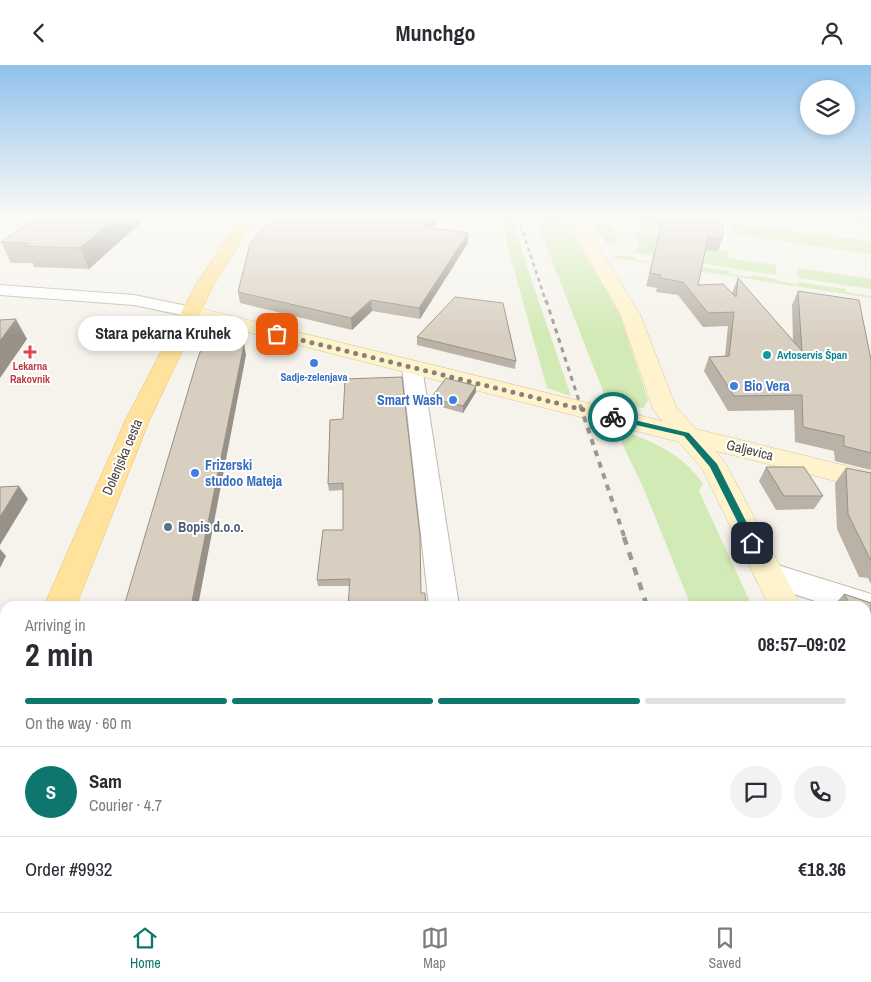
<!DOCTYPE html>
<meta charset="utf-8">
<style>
:root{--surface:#fff;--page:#f2f2f3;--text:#2b2b33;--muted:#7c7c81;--line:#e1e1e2;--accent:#0f766e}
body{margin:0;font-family:"Archivo Narrow",sans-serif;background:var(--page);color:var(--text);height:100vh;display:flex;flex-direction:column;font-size:19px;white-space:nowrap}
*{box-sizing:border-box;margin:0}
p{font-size:16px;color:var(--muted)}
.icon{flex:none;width:28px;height:28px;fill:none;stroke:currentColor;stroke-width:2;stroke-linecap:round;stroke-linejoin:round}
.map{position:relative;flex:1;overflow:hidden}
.panel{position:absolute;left:0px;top:536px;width:871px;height:311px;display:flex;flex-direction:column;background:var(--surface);border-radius:15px 15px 0 0;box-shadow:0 2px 8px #0003}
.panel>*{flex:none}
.buttons{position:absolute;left:800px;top:15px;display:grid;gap:10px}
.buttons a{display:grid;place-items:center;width:55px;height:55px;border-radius:50%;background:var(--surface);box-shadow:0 2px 8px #0003;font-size:25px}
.pin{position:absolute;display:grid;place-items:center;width:42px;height:42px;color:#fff;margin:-21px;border-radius:10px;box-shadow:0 2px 8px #0006}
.courier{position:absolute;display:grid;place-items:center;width:50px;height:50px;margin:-25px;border:4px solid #0f766e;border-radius:50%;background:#fff;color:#222;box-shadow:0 1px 6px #0007}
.bubble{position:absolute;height:35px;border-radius:18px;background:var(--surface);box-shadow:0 2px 8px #0003;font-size:16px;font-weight:800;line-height:35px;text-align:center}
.headline em{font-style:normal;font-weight:800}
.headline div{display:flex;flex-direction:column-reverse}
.headline{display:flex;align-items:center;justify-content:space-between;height:85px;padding:0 25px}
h1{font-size:32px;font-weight:800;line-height:38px}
.bar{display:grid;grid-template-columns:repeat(4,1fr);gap:8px 5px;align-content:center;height:60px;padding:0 25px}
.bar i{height:6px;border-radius:4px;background:var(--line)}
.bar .on{background:var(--accent)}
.bar p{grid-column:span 4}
.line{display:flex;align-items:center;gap:12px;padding:0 25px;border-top:1px solid var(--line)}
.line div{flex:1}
.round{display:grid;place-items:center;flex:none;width:52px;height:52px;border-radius:26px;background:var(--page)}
header{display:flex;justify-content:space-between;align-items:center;height:65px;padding:0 25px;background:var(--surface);font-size:22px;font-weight:800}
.dock{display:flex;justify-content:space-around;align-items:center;height:70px;border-top:1px solid var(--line);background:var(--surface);font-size:14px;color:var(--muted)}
.dock a{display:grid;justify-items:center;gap:2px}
.dock .on{color:var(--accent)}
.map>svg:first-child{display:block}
.green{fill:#d2eab5}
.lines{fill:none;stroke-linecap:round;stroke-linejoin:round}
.street-casing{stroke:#c2bbae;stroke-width:2}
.secondary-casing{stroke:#d6c79b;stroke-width:1}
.primary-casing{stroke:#e6c16a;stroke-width:1}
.street{fill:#fff;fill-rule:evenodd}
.secondary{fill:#fff3cd;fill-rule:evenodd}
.primary{fill:#ffe39c;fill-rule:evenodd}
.rail-far4{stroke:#9a9a9a;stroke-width:2.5;stroke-dasharray:4 4;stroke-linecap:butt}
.rail-far3{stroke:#9a9a9a;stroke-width:3;stroke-dasharray:5 5;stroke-linecap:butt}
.rail-far2{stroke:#9a9a9a;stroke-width:4;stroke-dasharray:6 6;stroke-linecap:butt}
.rail-far1{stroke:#9a9a9a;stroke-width:4.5;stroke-dasharray:8 8;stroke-linecap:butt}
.rail{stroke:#9a9a9a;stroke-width:5.5;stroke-dasharray:9 9;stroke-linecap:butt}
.wall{fill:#bab2a6}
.shaded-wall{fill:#979187}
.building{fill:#d8cfc1;stroke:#979187}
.route{fill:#0f766e}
.done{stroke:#878178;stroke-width:5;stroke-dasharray:0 9}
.health-dot{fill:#e0444e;stroke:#fff;stroke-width:2}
.culture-dot{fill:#0f9aa8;stroke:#fff;stroke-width:2}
.shop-dot{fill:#3f7fe0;stroke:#fff;stroke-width:2}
.service-dot{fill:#5c6f8a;stroke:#fff;stroke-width:2}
.labels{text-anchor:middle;stroke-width:4;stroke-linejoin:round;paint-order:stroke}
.far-culture-label{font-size:11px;font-weight:bold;fill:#0d838f;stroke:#fff;text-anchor:start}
.far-health-label{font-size:11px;font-weight:bold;fill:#be3a42;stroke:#fff}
.far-shop-label{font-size:11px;font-weight:bold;fill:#366cbe;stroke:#fff}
.shop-label{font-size:14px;font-weight:bold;fill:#366cbe;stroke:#fff;text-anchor:start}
.street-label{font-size:14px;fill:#4b4439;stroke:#fff}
.service-label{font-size:14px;font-weight:bold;fill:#4e5e75;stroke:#fff;text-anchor:start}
</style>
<header><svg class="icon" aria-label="back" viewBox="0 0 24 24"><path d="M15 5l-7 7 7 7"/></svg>Munchgo<svg class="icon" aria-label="person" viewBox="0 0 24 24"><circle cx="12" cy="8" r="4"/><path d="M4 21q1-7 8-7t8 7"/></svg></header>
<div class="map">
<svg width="871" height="847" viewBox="0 0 871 847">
<rect width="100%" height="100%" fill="#f6f3ec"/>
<path class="green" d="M501 152H511L516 169 571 331 547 323 509 187Z
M535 152H562L619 248 648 335 644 343 608 339Z
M589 152H605L618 174 617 177 607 179Z
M632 152H692L665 161 659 160 656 167 641 165Z
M805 152H871V162L870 161Z
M733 158 871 176V189L731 169Z
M635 168 663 172 662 176 728 186V193L776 200V210L635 188 639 178 633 169Z
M613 190 635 192V195L654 198 655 195 729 206V209L751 212 752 210 776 214 777 216 798 219V217L846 224V227L871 231V233L615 193Z
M797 203 871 214V224L798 213Z
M615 364C648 373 684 389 703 419L699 426 752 541H691L643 422Z
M866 785 871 795V847H833L831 843 866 842Z"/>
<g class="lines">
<defs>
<path id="street" d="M0 220 134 230 197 243 200 247 197 251 191 252 134 240 0 230Z
M412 296 419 298 422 302 459 541H429L402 302 405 298Z
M768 497 871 529V555L866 553V541H830L758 517 754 509 758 501Z
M440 842H482L481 847H439Z"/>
<path id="secondary" d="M564 152H579L640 249 676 342 696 364 871 407V425L716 386 727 401 801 541H769L703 405 679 377 184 251 181 247 184 243 191 241 662 356 653 344 620 249Z
M866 682 871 684V732L866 730Z"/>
<path id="primary" d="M241 152H256L213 221 149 356 76 541H44L125 356 195 221Z
M5 658V708L0 710V660Z"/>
</defs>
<use href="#street" class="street-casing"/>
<use href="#secondary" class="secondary-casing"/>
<use href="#primary" class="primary-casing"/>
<use href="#street" class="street"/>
<use href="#secondary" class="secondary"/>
<use href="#primary" class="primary"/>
<path class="rail-far4" d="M518 152 546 237"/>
<path class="rail-far3" d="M546 235 581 342"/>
<path class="rail-far2" d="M580 340 625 474"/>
<path class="rail-far1" d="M624 472 647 541"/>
<path class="rail" d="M747 842 748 847"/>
</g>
<path class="wall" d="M36 152H147L89 204 34 202 33 198H11L1 177Z
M272 152H441L431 163 468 168V178L420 254 372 246 352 265 240 238 238 227Z
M663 152 722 174 718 186 705 185 698 220 732 228 738 213 793 277 792 240 798 226 871 295V405L835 396 834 386 795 377 794 345 728 346 704 306 709 292 725 291 728 261 703 262 678 230 656 227 657 223 646 221Z
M417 272 516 296 515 304 417 280Z
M476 327 463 348 431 339V333Z
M330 355 421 528 426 541 349 521H318L317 515 343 465V425L329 426 328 419Z
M766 402 823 431 814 444 776 445 759 416Z
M846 403 871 408V519L868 513 859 512 837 464 835 418Z
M844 529 871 538V627L866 618V541H833Z
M195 842H364V847H194Z"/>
<path class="shaded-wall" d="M117 152H147L89 204 80 183Z
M432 152H441L423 172V162Z
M468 168V178L420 254 419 243Z
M371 235 372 246 352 265 351 253Z
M16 254 27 274 0 313V276Z
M244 279 246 290 198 541H191Z
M476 321V327L463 348V341Z
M19 421 28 434 0 480V452Z
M0 484 6 491 0 503Z
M360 842H364V847H362Z"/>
<path class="building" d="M36 152H117L80 183 24 181 29 178 1 177Z
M272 152H432L423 162 468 168 419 243 371 235 351 253 238 227 250 179Z
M663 152H724L722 174 708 172 698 220 723 219 736 232 738 213 802 286 798 226 859 235 871 295V388L844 381V371L803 362 802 330 734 331 709 292 729 291 734 247 708 248 683 217 660 213 661 210 650 208Z
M455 232 503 238 516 296 417 272Z
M16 254 0 276V255Z
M234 274 233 280 244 279 191 541H124L197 296 204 276Z
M402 312 420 471 421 528H425L426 541H348L350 514 317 515 323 465H343V418L328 419 330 355 343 354 345 314Z
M446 313 476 321 463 341 431 333Z
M766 402H804L823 431H784Z
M846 403 871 408V496L848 449Z
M19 421 0 452V422Z
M844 529 871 538V576L866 567V541H851Z
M195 842H309L271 847H194Z"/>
<linearGradient id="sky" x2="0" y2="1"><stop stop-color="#8fc1ec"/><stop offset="0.56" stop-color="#fbfaf6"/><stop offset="1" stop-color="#fbfaf6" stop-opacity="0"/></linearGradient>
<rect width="871" height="271" fill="url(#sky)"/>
<path class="route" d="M613 350 689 368 717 399 757 478 756 480H749L710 402 684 371 610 354 609 352Z"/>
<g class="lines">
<path class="done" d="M277 269 613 352"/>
</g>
<path class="health-dot" d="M27.5 279.5h5v5h5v5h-5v5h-5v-5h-5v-5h5z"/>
<circle class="culture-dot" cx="767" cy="290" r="5"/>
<g class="shop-dot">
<circle cx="314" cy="298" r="5"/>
<circle cx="734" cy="321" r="5"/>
<circle cx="453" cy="335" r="5"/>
<circle cx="195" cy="408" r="5"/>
</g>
<circle class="service-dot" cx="168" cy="462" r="5"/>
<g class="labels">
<g class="far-culture-label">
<text x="777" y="294">Avtoservis Špan</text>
</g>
<g class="far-health-label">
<text x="30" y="305">Lekarna<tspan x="30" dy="13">Rakovnik</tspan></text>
</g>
<g class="far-shop-label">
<text x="314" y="316">Sadje-zelenjava</text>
</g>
<g class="shop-label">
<text x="744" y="326">Bio Vera</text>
<text x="443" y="340" text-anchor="end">Smart Wash</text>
<text x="205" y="405">Frizerski<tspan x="205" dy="16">studoo Mateja</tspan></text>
</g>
<g class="street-label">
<text transform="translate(750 385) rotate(14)" y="5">Galjevica</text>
<text transform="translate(122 392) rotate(-67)" y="5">Dolenjska cesta</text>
</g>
<g class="service-label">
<text x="178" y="467">Bopis d.o.o.</text>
</g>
</g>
</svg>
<div class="buttons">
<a><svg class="icon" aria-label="layers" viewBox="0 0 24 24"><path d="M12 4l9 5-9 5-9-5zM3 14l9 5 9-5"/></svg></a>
</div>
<div class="pin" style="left:277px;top:269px;background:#ea580c"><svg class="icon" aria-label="bag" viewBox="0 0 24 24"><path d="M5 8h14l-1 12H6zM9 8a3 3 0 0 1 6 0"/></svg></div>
<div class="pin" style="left:752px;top:478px;background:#1f2937"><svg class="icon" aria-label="home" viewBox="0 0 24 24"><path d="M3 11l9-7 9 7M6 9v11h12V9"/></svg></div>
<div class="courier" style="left:613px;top:352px"><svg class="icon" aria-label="bike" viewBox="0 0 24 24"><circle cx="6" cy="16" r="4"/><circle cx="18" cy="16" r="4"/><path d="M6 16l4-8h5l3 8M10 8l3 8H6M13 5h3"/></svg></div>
<div class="bubble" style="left:78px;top:251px;width:170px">Stara pekarna Kruhek</div>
<section class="panel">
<div class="headline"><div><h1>2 min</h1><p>Arriving in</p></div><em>08:57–09:02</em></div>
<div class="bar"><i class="on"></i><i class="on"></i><i class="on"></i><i></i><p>On the way · 60 m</p></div>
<div class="line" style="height:90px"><b class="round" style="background:var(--accent);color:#fff">S</b><div><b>Sam</b><p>Courier · 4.7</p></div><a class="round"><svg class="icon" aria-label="chat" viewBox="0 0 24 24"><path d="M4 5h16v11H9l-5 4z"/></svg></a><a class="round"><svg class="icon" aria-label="phone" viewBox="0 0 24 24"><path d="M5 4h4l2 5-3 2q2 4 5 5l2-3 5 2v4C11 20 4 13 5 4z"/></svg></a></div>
<div class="line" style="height:65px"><div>Order #9932</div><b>€18.36</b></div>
</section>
</div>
<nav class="dock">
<a class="on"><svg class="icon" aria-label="home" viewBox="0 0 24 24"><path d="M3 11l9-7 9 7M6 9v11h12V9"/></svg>Home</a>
<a><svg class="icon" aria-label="map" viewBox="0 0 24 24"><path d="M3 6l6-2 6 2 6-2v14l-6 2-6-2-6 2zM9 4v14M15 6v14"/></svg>Map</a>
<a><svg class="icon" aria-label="saved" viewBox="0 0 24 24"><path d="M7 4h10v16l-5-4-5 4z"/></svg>Saved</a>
</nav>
